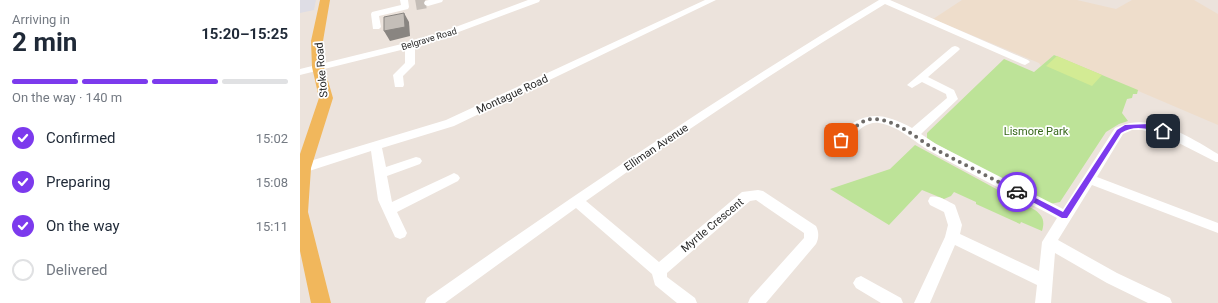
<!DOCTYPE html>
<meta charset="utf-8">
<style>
:root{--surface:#fff;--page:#f2f2f3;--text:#1f2937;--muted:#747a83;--line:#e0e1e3;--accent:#7c3aed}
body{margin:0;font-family:Roboto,sans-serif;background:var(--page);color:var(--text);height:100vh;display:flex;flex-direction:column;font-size:15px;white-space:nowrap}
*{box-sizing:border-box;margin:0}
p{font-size:13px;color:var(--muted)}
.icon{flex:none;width:22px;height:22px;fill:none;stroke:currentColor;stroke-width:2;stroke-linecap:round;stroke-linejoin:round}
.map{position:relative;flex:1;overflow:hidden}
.panel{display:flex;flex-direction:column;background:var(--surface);width:300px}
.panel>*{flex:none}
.pin{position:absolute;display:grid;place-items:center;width:34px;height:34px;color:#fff;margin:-17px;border-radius:8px;box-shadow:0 2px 6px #0006}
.courier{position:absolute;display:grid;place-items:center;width:40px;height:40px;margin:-20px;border:3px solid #7c3aed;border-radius:50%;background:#fff;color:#222;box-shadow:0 1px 5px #0007}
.overview em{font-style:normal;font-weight:700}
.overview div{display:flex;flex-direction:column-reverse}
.overview{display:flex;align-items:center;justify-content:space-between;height:68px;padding:0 12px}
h1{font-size:26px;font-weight:700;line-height:30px}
.bar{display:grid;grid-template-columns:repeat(4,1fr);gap:6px 4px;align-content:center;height:48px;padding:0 12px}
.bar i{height:5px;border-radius:3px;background:var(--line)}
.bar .active{background:var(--accent)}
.bar p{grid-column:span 4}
ol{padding:0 12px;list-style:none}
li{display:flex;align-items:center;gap:12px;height:44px}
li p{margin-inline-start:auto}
li .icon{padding:4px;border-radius:50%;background:var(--accent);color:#fff;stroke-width:4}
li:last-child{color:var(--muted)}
li i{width:22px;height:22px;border:2px solid var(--line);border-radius:50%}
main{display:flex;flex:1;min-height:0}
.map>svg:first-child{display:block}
.industrial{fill:#dedde5}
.education{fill:#eeddcb}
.green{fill:#bde398}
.pitch{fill:#d3eb94}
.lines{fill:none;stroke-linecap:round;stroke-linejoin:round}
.minor-tunnel{stroke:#c5beb8;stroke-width:10;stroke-dasharray:10 4.5;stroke-linecap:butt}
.minor{fill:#fff;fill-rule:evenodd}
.major{fill:#f1b75c;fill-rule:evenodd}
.shaded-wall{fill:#898581}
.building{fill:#c4beb8;stroke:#898581}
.route{fill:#7c3aed}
.done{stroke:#6e6b68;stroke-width:4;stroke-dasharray:0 7.2}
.labels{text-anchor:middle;stroke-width:3.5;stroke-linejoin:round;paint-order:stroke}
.far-street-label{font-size:9px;fill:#2a2a2a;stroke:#fff}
.street-label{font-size:11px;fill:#2a2a2a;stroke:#fff}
.park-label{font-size:11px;fill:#36681a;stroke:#fff}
</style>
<main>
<section class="panel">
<div class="overview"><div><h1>2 min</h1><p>Arriving in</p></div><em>15:20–15:25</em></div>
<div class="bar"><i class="active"></i><i class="active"></i><i class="active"></i><i></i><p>On the way · 140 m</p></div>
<ol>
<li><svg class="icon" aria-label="check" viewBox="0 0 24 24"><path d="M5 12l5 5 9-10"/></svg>Confirmed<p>15:02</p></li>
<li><svg class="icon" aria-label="check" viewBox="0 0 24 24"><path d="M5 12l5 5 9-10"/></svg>Preparing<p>15:08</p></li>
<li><svg class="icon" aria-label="check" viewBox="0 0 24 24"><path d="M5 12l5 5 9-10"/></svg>On the way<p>15:11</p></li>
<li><i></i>Delivered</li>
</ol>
</section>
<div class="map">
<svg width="918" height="303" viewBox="0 0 918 303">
<rect width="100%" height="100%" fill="#ece3dc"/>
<path class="industrial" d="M0 0H16L14 10 0 13Z"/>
<path class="education" d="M662 0H777L816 9 832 0H894L918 14V125L754 55 741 66 739 63 633 19Z"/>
<path class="green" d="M754 55 838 90 837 94H833L832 98 827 99 822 113 828 121 819 124 806 132 760 202 750 204 741 201 627 139V133L704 59 734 72Z
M615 145 735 210C743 216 745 221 742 231L721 222 720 224 676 204V202L654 192 651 196 644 199 622 190 589 225 530 189 590 169Z"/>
<path class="pitch" d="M757 56 802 75 792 86 746 66Z"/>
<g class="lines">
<path class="minor-tunnel" d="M116 5 128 3"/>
<path class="minor" d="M100 0H108L109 7 108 9 79 16 81 27 79 29H73L71 14 72 12 101 5Z
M129 0H143L142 2 128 6 125 5 124 3 125 1Z
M228 0H240L239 2 132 42 115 46V64L103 76 104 85 103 87H95L93 75 105 63V49L0 75V69L126 38Z
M405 0H416L154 126 82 148 86 167 116 157 120 158 122 161 120 164 87 176 92 202 150 175 154 173 158 175 160 178 158 181 97 212 107 233 105 237 100 239 95 237 78 200 71 151 3 173 0 172V164L146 120Z
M579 0H590L728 60 730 62 725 65 722 64 585 4C482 66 383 132 286 201L359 262 442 192 458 190 463 191 516 226C519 232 519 238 516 244L466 303H448L450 298 504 238V233L456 200 450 201 367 273V277L395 298 397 303H377L355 285 352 274 276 208 145 303H125L127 298C275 194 424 93 579 0Z
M655 46 658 47 660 49 658 51 628 77 654 90 658 99 621 134 636 144 763 209 815 128C820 126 825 124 830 123 861 118 893 139 918 154V162H916L865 136 842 130H832L823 134 797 177 918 223V233L792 185 758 240 817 273 870 298 872 303H848L807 283 755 253 751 303H735L737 285 655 245 630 303H614L645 237 648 225 644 212 630 205 628 201 630 197C639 195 647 201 655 205L662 225 660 234 739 271 742 242 757 218C714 196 672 174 630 151 614 142 599 126 579 123 556 120 545 155 529 150L527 147C531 141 537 136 542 132 566 109 585 114 612 128L647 98 646 94 622 82 612 88 607 85 652 47Z
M561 276 601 298 603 303H581L556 288 553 283 556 278Z"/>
<path class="major" d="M20 0H30L23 41 24 67 33 98 11 168 8 212 31 303H11L0 251V154L19 98 12 67 11 41Z"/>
</g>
<path class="shaded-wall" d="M104 13 109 22 110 36 90 41 84 31Z"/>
<path class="building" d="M104 13 105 27 84 31V17Z"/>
<path class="route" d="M850 124 867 131 863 133C850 129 834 124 821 133L767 218H762L714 192 717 189 720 190 763 212 817 130 825 125Z"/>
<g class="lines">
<path class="done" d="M541 140C550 133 561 118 574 119 596 120 615 137 633 148 661 163 690 177 717 192"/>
</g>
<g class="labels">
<g class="far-street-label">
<text transform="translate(129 39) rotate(-17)" y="3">Belgrave Road</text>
</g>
<g class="street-label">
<text transform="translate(21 70) rotate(-95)" y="4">Stoke Road</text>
<text transform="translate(212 94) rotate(-25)" y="4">Montague Road</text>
<text transform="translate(356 147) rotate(-34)" y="4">Elliman Avenue</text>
<text transform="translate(412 225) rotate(-40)" y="4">Myrtle Crescent</text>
</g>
<g class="park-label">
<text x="736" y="135">Lismore Park</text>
</g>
</g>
</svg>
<div class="pin" style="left:541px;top:140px;background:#ea580c"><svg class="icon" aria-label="bag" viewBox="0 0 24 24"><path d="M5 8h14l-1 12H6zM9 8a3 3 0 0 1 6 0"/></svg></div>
<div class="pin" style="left:863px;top:131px;background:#1f2937"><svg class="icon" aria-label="home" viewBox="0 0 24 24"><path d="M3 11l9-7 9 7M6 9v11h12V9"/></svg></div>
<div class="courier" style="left:717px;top:192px"><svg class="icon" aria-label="car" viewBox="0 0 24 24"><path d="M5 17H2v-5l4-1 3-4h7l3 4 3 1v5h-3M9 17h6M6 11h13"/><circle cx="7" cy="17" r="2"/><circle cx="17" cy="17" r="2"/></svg></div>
</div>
</main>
